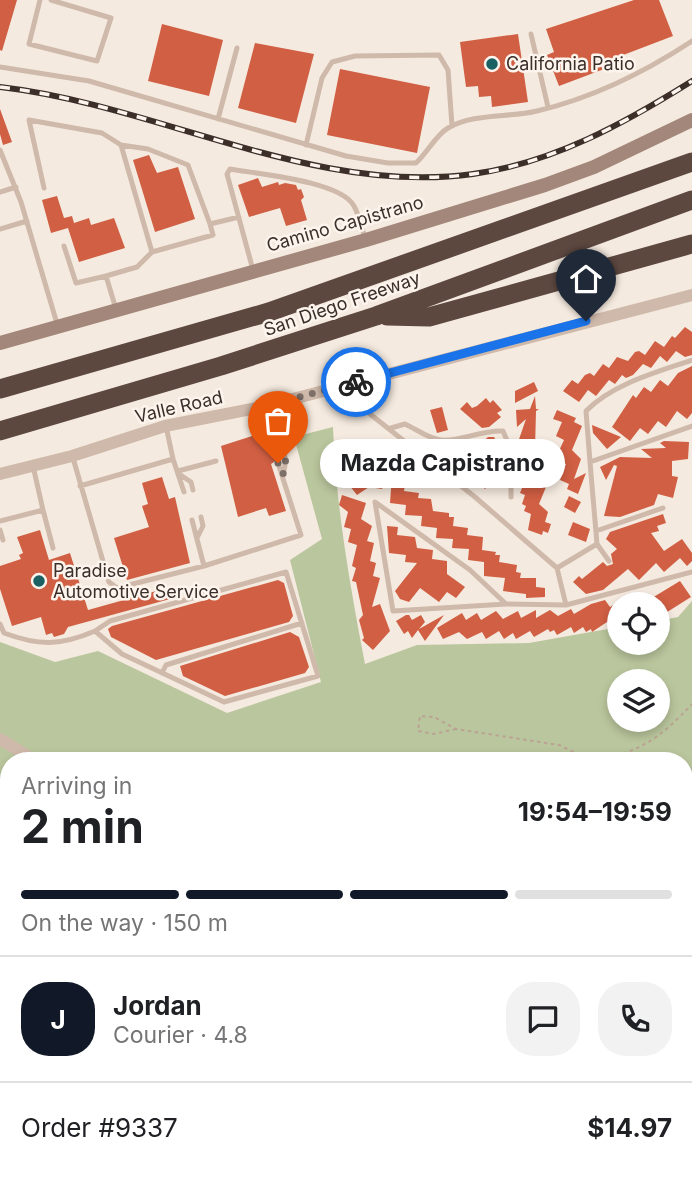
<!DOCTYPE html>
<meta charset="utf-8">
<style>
:root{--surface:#fff;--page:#f2f2f2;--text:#202124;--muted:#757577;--line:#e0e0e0;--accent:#111827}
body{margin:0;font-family:Inter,sans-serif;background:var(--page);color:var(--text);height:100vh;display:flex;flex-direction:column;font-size:26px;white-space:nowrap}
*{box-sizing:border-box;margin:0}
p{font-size:23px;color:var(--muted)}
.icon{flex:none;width:38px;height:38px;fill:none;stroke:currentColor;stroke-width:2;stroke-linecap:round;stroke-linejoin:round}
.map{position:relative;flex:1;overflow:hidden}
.sheet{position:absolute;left:0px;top:752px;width:693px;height:436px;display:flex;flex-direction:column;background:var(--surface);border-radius:28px 28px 0 0;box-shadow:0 4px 10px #0003}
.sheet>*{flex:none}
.buttons{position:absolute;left:607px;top:592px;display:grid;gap:14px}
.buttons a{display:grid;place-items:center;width:63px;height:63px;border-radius:50%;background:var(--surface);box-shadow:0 4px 10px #0003;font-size:35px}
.pin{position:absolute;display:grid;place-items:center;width:60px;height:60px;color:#fff;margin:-72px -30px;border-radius:50% 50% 50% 0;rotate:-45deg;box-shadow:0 0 7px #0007}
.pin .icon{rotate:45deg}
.courier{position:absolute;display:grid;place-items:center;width:70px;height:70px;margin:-35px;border:5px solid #1a73e8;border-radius:50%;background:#fff;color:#222;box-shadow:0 2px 9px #0007}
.bubble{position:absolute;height:49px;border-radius:24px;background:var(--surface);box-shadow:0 4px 10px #0003;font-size:23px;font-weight:700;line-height:49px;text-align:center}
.summary em{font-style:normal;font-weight:700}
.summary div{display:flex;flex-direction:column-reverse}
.summary{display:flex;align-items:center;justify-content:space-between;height:119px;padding:0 21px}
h1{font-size:46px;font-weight:700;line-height:52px}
.bar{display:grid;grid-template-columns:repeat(4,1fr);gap:10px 7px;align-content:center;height:84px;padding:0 21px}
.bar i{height:9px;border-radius:5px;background:var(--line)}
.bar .selected{background:var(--accent)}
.bar p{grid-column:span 4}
.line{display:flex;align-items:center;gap:18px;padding:0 21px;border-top:2px solid var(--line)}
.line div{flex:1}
.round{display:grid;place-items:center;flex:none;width:74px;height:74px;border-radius:28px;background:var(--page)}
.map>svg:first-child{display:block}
.green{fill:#bac69d;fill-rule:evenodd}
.building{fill:#d05f43}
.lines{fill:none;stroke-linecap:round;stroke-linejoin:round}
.path{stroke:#bba393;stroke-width:2;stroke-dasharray:3.5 3.5;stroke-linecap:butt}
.service{stroke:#cfb9aa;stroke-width:5}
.minor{stroke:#cfb9aa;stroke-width:10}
.tertiary{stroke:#cfb9aa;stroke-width:12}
.secondary{stroke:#a3877a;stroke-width:14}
.motorway{stroke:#5d4840;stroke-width:19}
.rail-casing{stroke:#3c2f2a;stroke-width:6}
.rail{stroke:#fcf4ed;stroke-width:3.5;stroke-dasharray:10;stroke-linecap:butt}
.done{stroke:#7d7069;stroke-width:7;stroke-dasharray:0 12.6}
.route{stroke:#1a73e8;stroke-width:9}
.poi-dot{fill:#1b6062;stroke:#fcf4ed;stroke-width:2.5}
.labels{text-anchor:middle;stroke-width:5;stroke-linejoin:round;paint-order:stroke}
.poi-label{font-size:18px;fill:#3c2f2a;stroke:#fcf4ed;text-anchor:start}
.street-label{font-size:18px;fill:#3c2f2a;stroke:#fcf4ed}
</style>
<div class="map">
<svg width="692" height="1187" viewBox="0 0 692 1187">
<rect width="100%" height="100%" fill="#f5eadf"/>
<path class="green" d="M333 427C336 508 350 585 365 664L417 645 529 643 619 627 620 642H658V621L678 617 692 601V1187H252L257 1180H684V761H9V872L0 869V642L55 662 98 651 227 713 321 682 290 560 322 539 294 437ZM620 681H658V719H620Z"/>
<path class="building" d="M0 0H17L2 51 0 50Z
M634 0H659L673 36 618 57 620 63 559 86 547 55 554 52 546 29Z
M162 24 223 40 209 96 148 81Z
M518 34 528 102 492 107 491 96 479 97 478 86 466 87 460 42Z
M255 43 314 54 296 123 238 108Z
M340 69 430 87 417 153 327 135Z
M0 109 12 142 3 145 0 134Z
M149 155 157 173 178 167 195 219 155 232 133 160Z
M258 178 262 187 278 182 279 185 285 183 296 185 298 190 301 189 304 197 301 200 307 220 286 226 280 208 249 217 238 185Z
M57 196 64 218 72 216 74 223 89 218 91 225 114 218 125 248 79 262 68 228 51 233 42 200Z
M685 327 692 332V355L685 357 676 351 667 362 660 356 651 368 643 364 633 375 626 378 622 375 615 384 609 380 596 396 588 390 579 402 563 391 572 380 578 384 585 375 590 373 594 376 603 364 609 368 617 357 628 361 635 352 639 351 645 355 655 341 664 347 672 336 675 338Z
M692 366V413L687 419 677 411 666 427 658 421 648 434 640 428 630 441 612 427 633 395 636 398 644 387 651 392 660 380 668 386 678 373Z
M534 382 538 391 515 403V391Z
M535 396 536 409H539L536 411 535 449 538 450 539 461 535 469 545 473 540 485 546 487 539 504 548 512 545 522 551 524 548 533 543 531 542 535 528 530 531 514 524 511 526 506 522 504 525 495 520 493 526 478 523 476 524 472 517 469 523 454 516 452V448L526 419 517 427 516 410 530 409Z
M486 398 490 403 493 400 502 410 497 413 501 417 489 427 482 428 460 409 467 402 472 408 477 406Z
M442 407 448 430 437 433 430 410Z
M557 410 576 418 574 422 582 426 572 450 581 459 574 479 586 473 578 494 567 489 569 484 560 480 566 464 562 463 564 458 557 455 564 440 556 436 562 422 553 419Z
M592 425 621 437 607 449 593 433Z
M261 433 265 444 275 446 278 452 280 458 271 464 286 511 269 516 266 508 238 517 221 446Z
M488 437H494L502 452 493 459 481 455 499 475 485 489 467 470 463 473 443 453 451 445 460 450 472 441 477 447Z
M664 441 689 442 688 459 672 461V476L678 477 673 498 658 494 654 505 620 517 604 516 617 466 614 465 606 480 600 467 620 457 652 458 641 449 666 448 660 443Z
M356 456 358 459 362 456 369 466 388 469 382 489 369 487 357 495 338 471Z
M392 475 406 479 404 491 419 493 418 498 431 499 433 511 449 513V517H454L453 526 468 528 467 535 483 537 482 550 496 552 495 555H500L499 562 517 565 516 572 521 573 520 578H536V587L545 588V597L526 598V594L503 591 505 578 484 576V562L468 560 469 549 452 548 453 539 436 538 437 528 421 526 422 516 405 515 406 505 390 503Z
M162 477 169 499 175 497 190 563 127 580 114 538 149 527 142 506 148 504 142 483Z
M342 495 366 503 361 519 372 526 367 541 374 543 370 561 376 563 373 576 380 578 372 607 380 604 390 631 373 650 362 640 364 638 359 620 363 615 356 582 352 581 356 568 352 566 357 545 348 542 351 529 344 527 348 512 339 505Z
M569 496 581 502 575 513 564 507Z
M663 514 666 523 657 526 659 531 651 533 664 551 682 539 692 553V561L687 566 680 558 664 572 656 563 639 580 628 569 603 590 586 594 573 582 579 576 582 579 603 562 607 566 613 564 611 554 617 549 606 539 610 532Z
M573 522 590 529 586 542 568 535Z
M387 526 398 527 397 535 415 537 417 548 433 550 432 559 447 561V574L465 587 456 598 447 592 439 602 420 588 409 602 400 599 395 591 417 563 405 562 406 555 389 553Z
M40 530 49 560 70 553 88 610 167 588 170 599 68 627 64 634 54 637 52 633 46 635 41 617 12 626 0 589V566L21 559 19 555 23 553 17 537Z
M278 580 284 583 293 616 289 622 156 660 111 637 108 629 112 626Z
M680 581 691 597 664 614 658 604H642Z
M605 600 610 607 620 601V624L612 629 607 622 592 632 591 629 586 632 583 627 574 633 571 627 557 635 554 630 550 632 548 629 534 637 530 631 516 639 513 633 504 639 499 631 486 639 482 632 467 639 459 632 443 639 437 628 462 613 466 620 477 613 481 620 496 611 503 619 518 611 521 618 536 610V618L550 610 558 616 571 609 574 614 591 604Z
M406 615H409L412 620 421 615 425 622 419 629 444 615 425 641 418 630 412 638 408 631 404 634 396 621Z
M290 632 299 637 309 667 305 673 225 696 183 676 180 666Z"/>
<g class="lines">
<path class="path" d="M456 729 434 734 418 731 420 716 434 717 456 729 559 745 592 761
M596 761C643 750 659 739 692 704
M684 975 692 966
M684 986 692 981
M0 1138 9 1151
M5 1187 9 1171
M190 1187 197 1180
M238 1187 246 1180
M395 1187H407"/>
<path class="service" d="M40 0 29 44 97 61 111 18 51 0
M531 34 548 107
M0 67 89 81 346 156 388 163H416C427 153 436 135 448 128 474 113 508 118 537 111 592 98 645 72 692 41
M218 119 237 48
M306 145 322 78 332 62 355 56 439 55 448 70 452 126
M0 150 21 202 58 327
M44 188 29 120 102 133 121 145
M0 192 16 187
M210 224 188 165 148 149 121 145 152 252 213 235 210 224 239 217
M0 229 27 221
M64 246 76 283 106 276
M253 270 227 174 230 169C258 174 341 181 354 206 359 215 361 227 365 237
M116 309 106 276 137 267 152 252
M692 360C657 372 612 384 586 411L590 462 692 426
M360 381 370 414 475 497 557 568 597 544 609 561
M262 407 272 442
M391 428 405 424C416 429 429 439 441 440 460 442 480 430 503 431L511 450V497
M269 430C282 442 289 457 283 474
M73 458 109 582 117 588 204 566 301 535 278 463
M173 459 184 492
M590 462 597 544
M178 471 216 461
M179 474 191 482 193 490
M80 486 173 459 166 426
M375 502 470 570 506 604 393 611Z
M43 510 53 548
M192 520 204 566
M0 521 43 510 33 466
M0 530 3 540
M596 531 663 508
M197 538 203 526 201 517
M557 568 566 605
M506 604 566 605 692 572
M0 624 4 633C39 646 60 646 95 631L122 654 224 702 318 676 286 572 110 621 95 631
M162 673 166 665 302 623"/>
<path class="minor" d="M0 950 9 953
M61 1187 67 1180"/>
<path class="tertiary" d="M0 474 72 456 165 426 262 407 692 295
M0 739 36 761
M218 1187 225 1180"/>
<path class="secondary" d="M0 343 366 240 545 185 594 167 692 120"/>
<path class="motorway" d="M387 316 429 317 692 244
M0 389 269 312 692 162
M0 431 221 366 376 316 692 200"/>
<defs>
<path id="rail" d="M0 87C158 105 313 196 473 174 553 163 625 123 692 81"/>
</defs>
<use href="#rail" class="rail-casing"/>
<use href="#rail" class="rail"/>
</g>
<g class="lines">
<path class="done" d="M278 463 283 474C291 450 278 446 268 429 265 422 264 413 261 407L356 382"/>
<path class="route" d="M356 382 586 321"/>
</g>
<g class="poi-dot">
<circle cx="492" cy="64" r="7"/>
<circle cx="39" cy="581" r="7"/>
</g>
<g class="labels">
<g class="poi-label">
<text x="506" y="70">California Patio</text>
<text x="53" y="577">Paradise<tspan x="53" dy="21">Automotive Service</tspan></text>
</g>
<g class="street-label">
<text transform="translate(345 224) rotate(-16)" y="6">Camino Capistrano</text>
<text transform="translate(342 304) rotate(-19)" y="6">San Diego Freeway</text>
<text transform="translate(179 407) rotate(-13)" y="6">Valle Road</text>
</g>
</g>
</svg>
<div class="buttons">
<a><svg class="icon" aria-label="locate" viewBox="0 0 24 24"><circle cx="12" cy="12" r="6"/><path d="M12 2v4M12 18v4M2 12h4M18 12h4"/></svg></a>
<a><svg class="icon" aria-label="layers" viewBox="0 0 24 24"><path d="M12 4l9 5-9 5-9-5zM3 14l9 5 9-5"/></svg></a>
</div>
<div class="pin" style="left:278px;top:463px;background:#ea580c"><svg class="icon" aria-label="bag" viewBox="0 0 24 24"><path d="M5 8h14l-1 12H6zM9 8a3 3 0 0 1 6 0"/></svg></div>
<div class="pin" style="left:586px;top:321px;background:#1f2937"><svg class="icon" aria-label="home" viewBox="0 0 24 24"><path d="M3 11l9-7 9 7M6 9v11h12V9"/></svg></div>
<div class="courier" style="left:356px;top:382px"><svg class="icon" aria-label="bike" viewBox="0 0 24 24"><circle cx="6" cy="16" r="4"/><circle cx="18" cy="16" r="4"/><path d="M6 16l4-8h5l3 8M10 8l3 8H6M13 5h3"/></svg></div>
<div class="bubble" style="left:320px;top:439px;width:245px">Mazda Capistrano</div>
<section class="sheet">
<div class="summary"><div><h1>2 min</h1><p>Arriving in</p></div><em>19:54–19:59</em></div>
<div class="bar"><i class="selected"></i><i class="selected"></i><i class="selected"></i><i></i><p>On the way · 150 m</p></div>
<div class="line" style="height:126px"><b class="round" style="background:var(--accent);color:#fff">J</b><div><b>Jordan</b><p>Courier · 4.8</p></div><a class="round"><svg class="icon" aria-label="chat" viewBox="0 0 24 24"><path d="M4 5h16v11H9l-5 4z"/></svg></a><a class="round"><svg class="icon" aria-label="phone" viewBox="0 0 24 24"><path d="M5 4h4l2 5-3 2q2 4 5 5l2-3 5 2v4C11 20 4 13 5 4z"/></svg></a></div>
<div class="line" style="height:91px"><div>Order #9337</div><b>$14.97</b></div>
</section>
</div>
